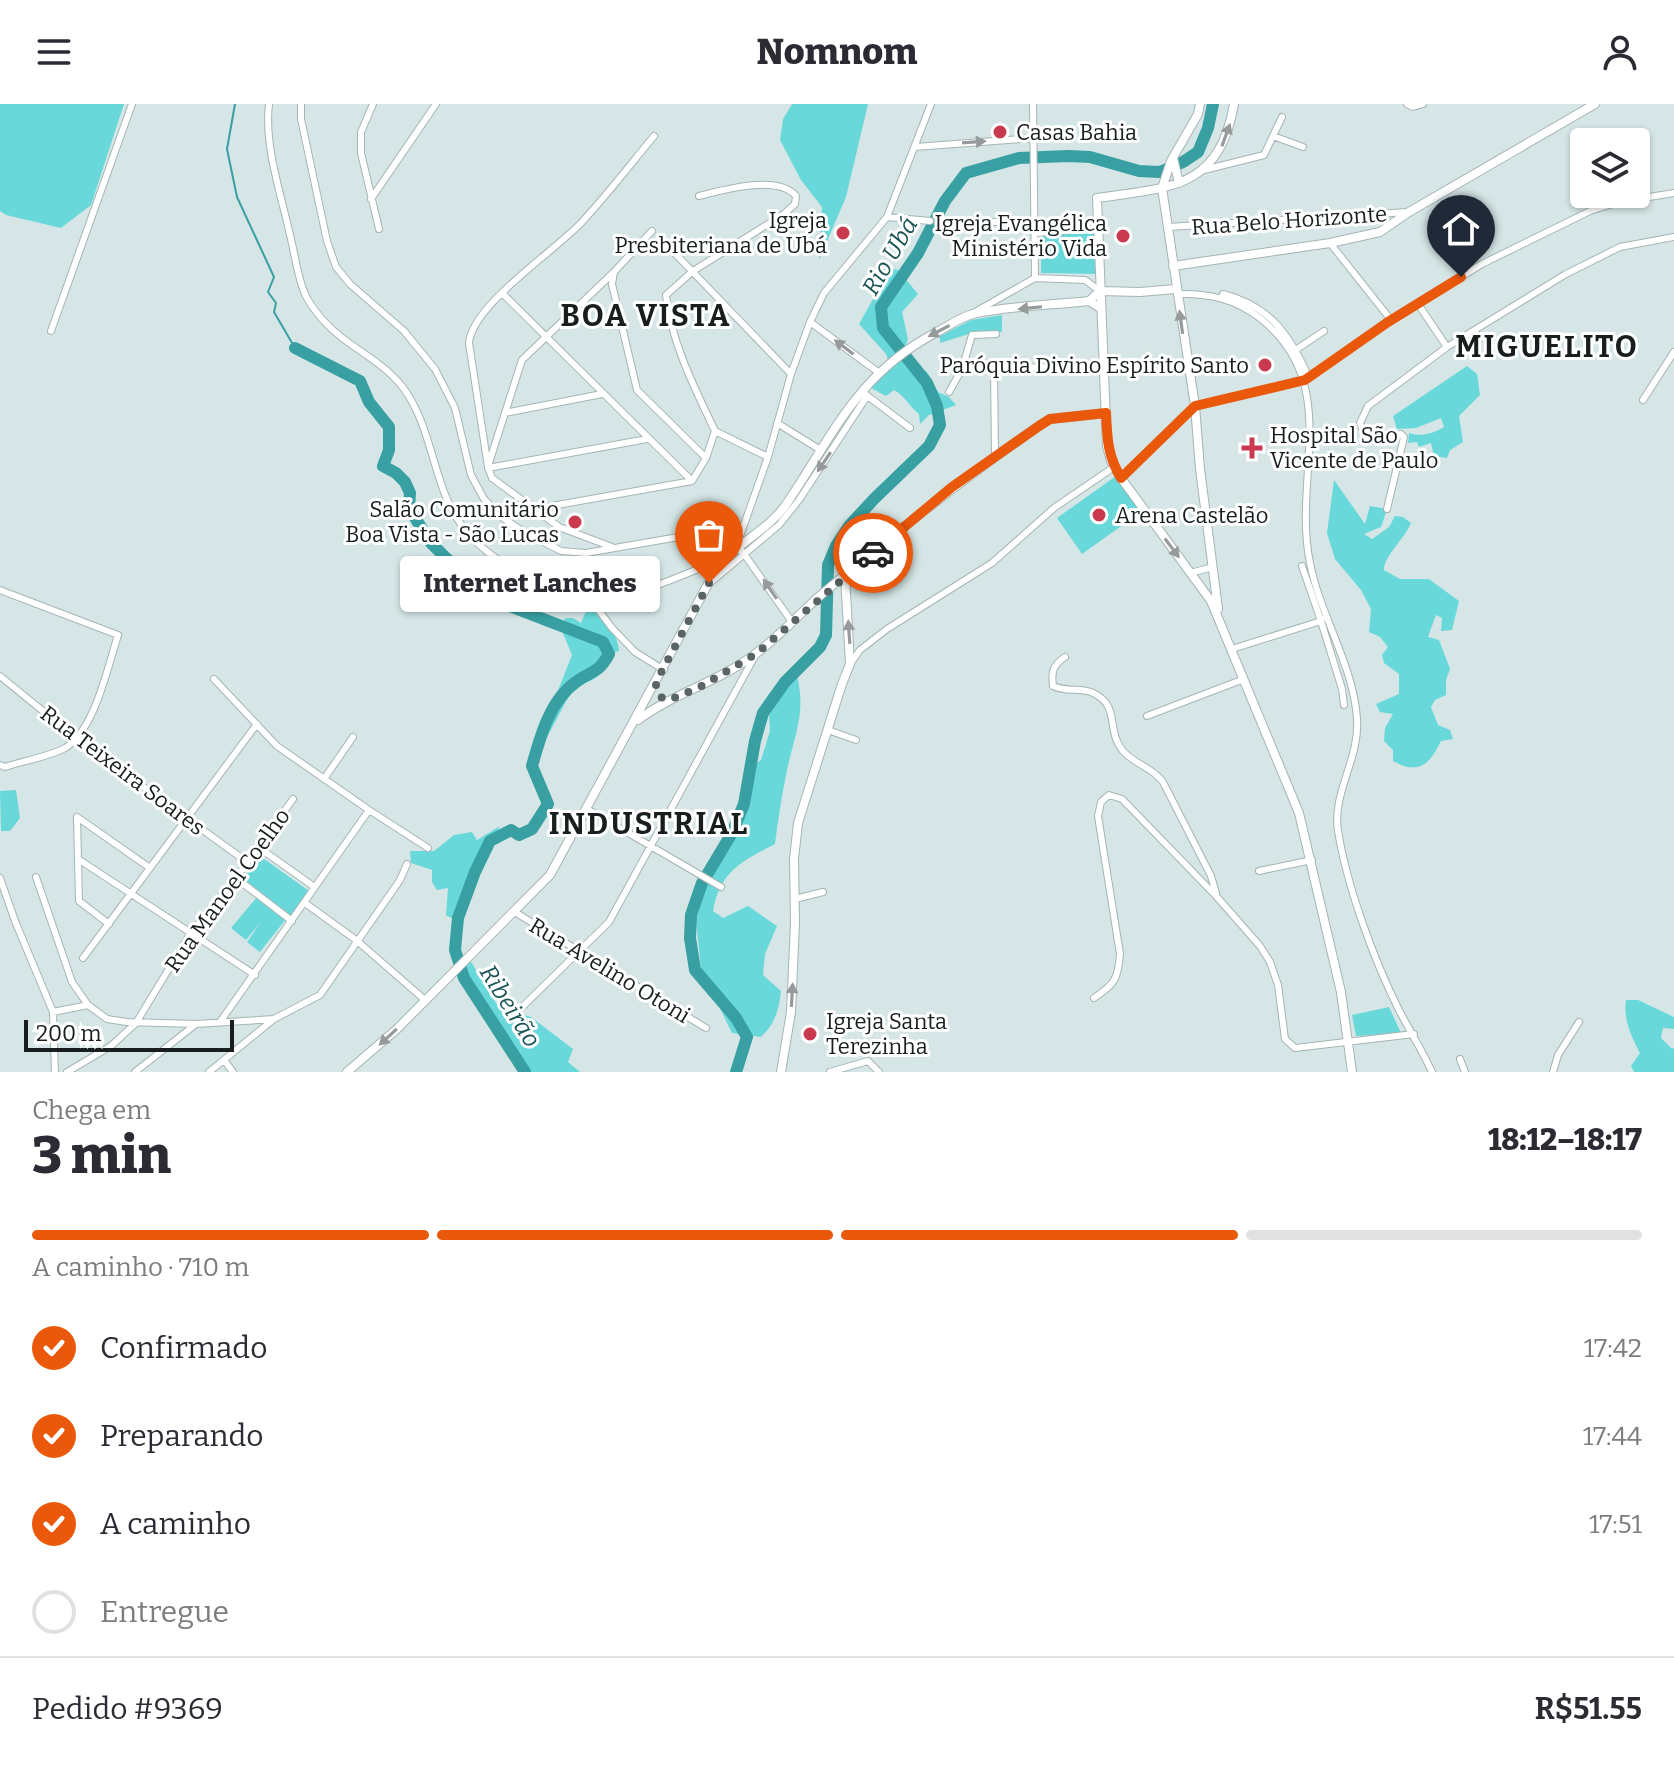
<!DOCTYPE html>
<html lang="pt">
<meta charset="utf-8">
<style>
:root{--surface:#fff;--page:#f2f2f3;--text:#2b2b33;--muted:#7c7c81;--line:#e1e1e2;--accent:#ea580c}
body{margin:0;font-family:Bitter,serif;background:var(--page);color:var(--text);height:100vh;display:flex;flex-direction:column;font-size:30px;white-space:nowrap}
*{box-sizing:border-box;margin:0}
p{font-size:26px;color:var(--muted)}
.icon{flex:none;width:44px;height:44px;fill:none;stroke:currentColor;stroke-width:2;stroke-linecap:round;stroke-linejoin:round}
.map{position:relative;height:968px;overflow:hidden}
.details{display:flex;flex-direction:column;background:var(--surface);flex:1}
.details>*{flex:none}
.buttons{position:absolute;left:1570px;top:24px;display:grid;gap:16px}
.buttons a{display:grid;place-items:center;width:80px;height:80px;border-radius:8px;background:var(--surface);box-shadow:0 2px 6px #0004;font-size:40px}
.scale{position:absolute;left:24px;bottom:20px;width:210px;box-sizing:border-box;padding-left:8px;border:4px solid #181e1e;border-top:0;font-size:22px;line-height:28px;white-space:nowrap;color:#181e1e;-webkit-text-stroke:6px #fff;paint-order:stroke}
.pin{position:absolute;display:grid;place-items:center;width:68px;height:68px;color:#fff;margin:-82px -34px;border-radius:50% 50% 50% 0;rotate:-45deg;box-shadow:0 0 8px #0007}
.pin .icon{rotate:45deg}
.courier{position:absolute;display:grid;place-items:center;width:80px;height:80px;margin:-40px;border:6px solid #ea580c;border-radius:50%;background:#fff;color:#222;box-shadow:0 2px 10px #0007}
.bubble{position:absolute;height:56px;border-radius:8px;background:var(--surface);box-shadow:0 2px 6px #0004;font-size:26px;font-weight:800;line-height:56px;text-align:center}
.overview em{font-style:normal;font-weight:800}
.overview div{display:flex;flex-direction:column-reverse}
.overview{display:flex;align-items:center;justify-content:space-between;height:136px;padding:0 32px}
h1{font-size:52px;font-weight:800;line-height:60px}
.bar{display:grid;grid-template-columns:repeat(4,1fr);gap:12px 8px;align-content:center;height:96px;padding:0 32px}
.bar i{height:10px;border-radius:6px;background:var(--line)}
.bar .current{background:var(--accent)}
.bar p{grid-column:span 4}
.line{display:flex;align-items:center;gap:20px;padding:0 32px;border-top:2px solid var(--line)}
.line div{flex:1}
ol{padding:0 32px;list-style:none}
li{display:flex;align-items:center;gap:24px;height:88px}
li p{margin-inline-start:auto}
li .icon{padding:8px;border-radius:50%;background:var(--accent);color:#fff;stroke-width:4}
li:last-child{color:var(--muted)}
li i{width:44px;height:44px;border:4px solid var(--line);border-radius:50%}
header{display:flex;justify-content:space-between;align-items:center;height:104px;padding:0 32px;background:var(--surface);font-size:36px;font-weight:800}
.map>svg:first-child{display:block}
.green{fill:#68d8da}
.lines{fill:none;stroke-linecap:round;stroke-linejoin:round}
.stream{stroke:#38a0a2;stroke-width:2}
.river{stroke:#38a0a2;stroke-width:12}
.street-casing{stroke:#a5b4b4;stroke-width:8}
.secondary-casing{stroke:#a5b4b4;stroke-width:10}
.street{stroke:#fff;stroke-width:6}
.secondary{stroke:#fff;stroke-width:8}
.oneway{fill:#979a9a}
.done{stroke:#5a6464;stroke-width:8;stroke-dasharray:0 14.4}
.route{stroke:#ea580c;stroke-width:10}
.poi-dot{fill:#ca3a4f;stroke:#fff;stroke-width:3}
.labels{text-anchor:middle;stroke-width:6;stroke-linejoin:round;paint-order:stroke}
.poi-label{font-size:22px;fill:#181e1e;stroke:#fff;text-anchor:start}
.street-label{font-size:22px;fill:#181e1e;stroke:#fff}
.water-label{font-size:24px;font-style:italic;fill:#1a5455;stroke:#fff}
.district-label{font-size:30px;font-weight:bold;letter-spacing:2px;fill:#181e1e;stroke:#fff}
</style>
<header><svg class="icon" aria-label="menu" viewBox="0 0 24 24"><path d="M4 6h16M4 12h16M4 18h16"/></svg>Nomnom<svg class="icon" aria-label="person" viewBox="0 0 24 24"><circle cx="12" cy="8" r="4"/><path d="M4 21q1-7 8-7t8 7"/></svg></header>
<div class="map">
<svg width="1674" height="968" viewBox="0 0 1674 968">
<rect width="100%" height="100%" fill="#d6e6e6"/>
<path class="green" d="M0 0H124L91 101 61 124 6 111 0 107Z
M792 0H868L846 93 819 156 822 103 801 76 780 36 783 15Z
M1095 127 1098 170 1041 169V130Z
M886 163 898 166 918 190 902 208 908 235 903 249 914 262 927 268 938 288 949 293 956 301 929 311 920 320 919 310C910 303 904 291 894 286L886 292 871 284 891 264 886 250 859 220 881 181 874 174Z
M1002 211V228L972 229 940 239V232L971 216Z
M1467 262 1477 270 1480 291 1459 312 1463 338 1450 346 1447 354 1434 352 1431 339 1419 343 1417 338 1408 339 1409 329C1422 333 1432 330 1444 323L1441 314 1416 324 1397 325 1393 312Z
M1116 372 1141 408 1082 450 1057 414Z
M1334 376 1365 420 1370 402 1387 405 1381 423 1364 430 1372 435 1389 423 1395 412 1403 413 1411 419C1405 434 1384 452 1384 466L1400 475H1429L1459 497 1452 526 1441 527 1442 514 1436 511 1428 533 1439 536 1450 565 1446 576V591L1435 596 1431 603 1438 621 1450 626 1453 635 1441 637C1430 659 1420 672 1393 657V646L1384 637 1385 624 1393 610 1380 608 1376 600 1399 590V570L1384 559 1382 551 1388 543 1380 533 1369 528 1371 505 1361 486 1335 455 1327 429Z
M589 500C602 512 618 528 619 547L609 550C607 562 603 570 592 576 588 578 583 578 579 580 568 588 553 626 542 641H538L533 637 553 599 572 551 562 527 565 514H573L581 519Z
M796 568C807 607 795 629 787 666 782 691 778 715 775 740 742 757 720 767 713 807L723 814 748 802 777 822 765 850 763 871 781 887C779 906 775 920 761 933L732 929 701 865 696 816 706 783 750 701 751 663 761 656 770 627 769 611Z
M16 686 20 714 10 727H1L0 687Z
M500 722 455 816 446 811 448 784 437 786 432 778V766L411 759 410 747H434L454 731 472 728 477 736Z
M260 752 309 787 291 814 241 777Z
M257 793 286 815 260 848 247 838 261 818 246 836 231 824Z
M470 856 499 904 531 913 569 942 573 945 568 958 580 968H525L462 868Z
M1626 896H1638L1674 913V925L1663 924 1661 934 1672 945 1674 944V968H1634L1631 962 1640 949C1631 932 1623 915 1626 896Z
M1389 903 1401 929 1356 932 1352 911Z"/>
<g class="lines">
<path class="stream" d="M235 0 227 45 237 93 274 173 268 188 276 199 274 208 295 244"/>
<path class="river" d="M295 244 360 277 369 298 389 323V346L383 362 396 369 405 378 410 389 409 404 431 439 446 454 512 503 603 538 609 550C598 570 592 566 576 578 550 596 540 633 532 662L548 700 532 725 519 731 511 726 490 737 475 768 458 814 455 846 464 874 525 968
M736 968 747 933 736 914 695 866 690 834 691 811 702 779 732 729 744 700 755 637 763 609 785 578 820 543 826 531 828 461 836 442 849 422 874 395 929 342 940 321 937 302 927 279 883 224 881 203 918 149 945 97 966 69 1019 54 1068 52 1090 53 1139 67 1160 68 1183 58 1198 48 1208 24 1213 0"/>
<defs>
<path id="street" d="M269 0C264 42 281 90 290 131 295 150 297 172 305 190 309 199 316 208 322 215 345 242 379 254 401 281 426 312 431 356 446 393 466 443 511 469 560 484 578 490 594 494 613 492 651 487 687 469 722 455
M301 0V15L327 137 336 163 350 180 404 227 435 265 455 304 471 371 484 395 503 414 524 428 561 447 586 449 742 422
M373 0 361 28V49L379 125
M1033 0 1035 174
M1407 0 1413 3 1423 0
M1273 32 1303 43
M915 43 1034 34
M1204 66 1264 51 1282 13
M699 92C724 86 777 70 796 92L795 100 784 110 693 167 666 191C671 238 695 285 715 327L768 353
M371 95 436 0
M887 113 930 117
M947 118H1035
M1168 123 1408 108
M1035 129 1098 124
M663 137 791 270
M1330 139 1391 216
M614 168 612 180 637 286 706 354
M1035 174 1085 176 1100 187
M502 189 692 377
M1177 190C1209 189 1236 195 1261 215 1343 281 1292 373 1310 459 1320 511 1354 563 1357 615 1360 654 1332 689 1338 727 1347 782 1373 854 1398 904 1409 926 1422 946 1432 968
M1223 190C1270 202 1290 231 1309 274
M1418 200 1447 243
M975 208 1035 174
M810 218 878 268
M51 227 132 0
M1297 245 1324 227
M994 264 995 352
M962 265 1103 262
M949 288 962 265 972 231 996 230
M865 290 910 324
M1643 296 1674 248
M505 309 602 290
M777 319 819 345
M489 359 522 256 614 168 652 127
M488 364 647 335
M1121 374 1195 302 1305 276 1388 218 1482 160 1590 107 1619 98 1674 89
M535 405 692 377 706 354 715 327
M1387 405 1404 333 1401 330 1374 337 1367 335 1360 319 1368 302 1447 243 1566 170 1620 143 1674 133
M612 443 559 423 492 374 488 363 469 239C472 201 555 147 582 118 607 91 630 61 654 32
M735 446 768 353 791 270 810 218 824 189 887 113 931 0
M737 446 742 447 792 518
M1190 469 1213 463
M711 478 779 421 799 396 867 292
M0 486 118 531C108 562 95 626 65 644 48 653 23 657 5 663L0 661
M588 492 612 524 635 548 664 566
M1322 515 1321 517 1342 585 1344 601
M1232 545 1321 517 1302 462
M1065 553C1053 561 1051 568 1053 582 1066 588 1078 584 1091 588 1122 601 1105 626 1123 647 1134 660 1152 663 1163 678L1211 772 1216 789
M850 560 860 546 887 525 992 459 1054 404 1114 363
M0 572 76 634 247 758
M214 575 277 642 369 706 428 744
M1147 612 1244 575
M828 626 856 636
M324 675 353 633
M587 705 721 783
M77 713 79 797 109 820
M77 713 150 764
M258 743 313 782
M78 755 255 871
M1259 767 1312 756
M36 773 72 878 88 901 107 915 127 918 196 920 274 915
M0 774 15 817 53 908 55 968
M236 774 292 817
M795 795 823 788
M305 799 356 836 425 896
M513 807 706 924
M83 854 257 620
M1094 894C1115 880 1118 875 1120 850L1098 712 1101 698 1109 691 1122 695 1217 793 1260 842 1270 858 1278 881 1285 935 1295 944 1414 930
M53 908 88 901
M513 912 609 818 756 550
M220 918 369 706
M1460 955 1465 968
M224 956 233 968
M67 968 111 942 136 919 190 830 236 774 293 695
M135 968 196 920
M209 968 274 915 320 891 400 776 407 760
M830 968 868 957 879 968
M1553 968 1558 951 1579 918"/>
<path id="secondary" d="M1234 0C1219 86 1170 83 1097 94L1107 342 1111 357 1121 374 1211 497 1299 709 1341 888 1352 968
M1173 54 1179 79
M1162 84 1195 302 1200 365 1218 505
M1162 84 1171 57 1198 10 1200 0
M1173 162 1330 139 1380 128 1409 108 1595 0
M1089 197 1100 187 1140 188 1176 185
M638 616C674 589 718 578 754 551 779 533 799 510 822 490 893 431 963 374 1039 322L1050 315 1106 309
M347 968 397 925 550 771 714 469C732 441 765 429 785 402 833 332 855 272 935 229 947 223 960 213 973 210 1006 202 1054 201 1089 197L1100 204
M781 968 791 908 795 819 794 755 798 719 842 580 850 560 845 471"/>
</defs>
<use href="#street" class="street-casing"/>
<use href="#secondary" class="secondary-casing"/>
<use href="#street" class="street"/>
<use href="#secondary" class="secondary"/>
</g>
<defs><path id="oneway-solid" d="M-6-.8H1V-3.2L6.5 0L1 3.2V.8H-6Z" transform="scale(2)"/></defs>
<g class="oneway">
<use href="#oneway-solid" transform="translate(1226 31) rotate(-70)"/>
<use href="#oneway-solid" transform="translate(974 38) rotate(-4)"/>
<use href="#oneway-solid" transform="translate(1030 204) rotate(174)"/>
<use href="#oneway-solid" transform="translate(1181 218) rotate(-98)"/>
<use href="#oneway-solid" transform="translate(939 227) rotate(152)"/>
<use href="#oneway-solid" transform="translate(844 243) rotate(-143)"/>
<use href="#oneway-solid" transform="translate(824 358) rotate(124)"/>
<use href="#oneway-solid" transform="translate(1172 444) rotate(53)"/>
<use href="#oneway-solid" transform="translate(770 485) rotate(-124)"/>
<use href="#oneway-solid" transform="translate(849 528) rotate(-94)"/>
<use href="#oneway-solid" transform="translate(792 891) rotate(-87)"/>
<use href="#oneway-solid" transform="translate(388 933) rotate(137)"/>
</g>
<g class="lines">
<path class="done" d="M709 479 656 578V585L662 594 669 596 700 583 756 550 873 449"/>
<path class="route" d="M873 449 952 383 1039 322 1050 315 1106 309C1107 334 1108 353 1121 374L1195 302 1305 276 1388 218 1461 173"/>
</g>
<g class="poi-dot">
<circle cx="1000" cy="28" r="8"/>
<circle cx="843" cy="129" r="8"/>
<circle cx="1123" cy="132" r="8"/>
<circle cx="1265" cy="261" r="8"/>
<path d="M1248 332h8v8h8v8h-8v8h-8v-8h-8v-8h8z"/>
<circle cx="1099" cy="411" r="8"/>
<circle cx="575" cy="418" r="8"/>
<circle cx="810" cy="930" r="8"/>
</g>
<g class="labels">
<g class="poi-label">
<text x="1016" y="36">Casas Bahia</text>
<text x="827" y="124" text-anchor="end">Igreja<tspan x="827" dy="25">Presbiteriana de Ubá</tspan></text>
<text x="1107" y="127" text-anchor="end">Igreja Evangélica<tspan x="1107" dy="25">Ministério Vida</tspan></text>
<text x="1249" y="269" text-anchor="end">Paróquia Divino Espírito Santo</text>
<text x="1270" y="339">Hospital São<tspan x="1270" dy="25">Vicente de Paulo</tspan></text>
<text x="559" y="413" text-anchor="end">Salão Comunitário<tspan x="559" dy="25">Boa Vista - São Lucas</tspan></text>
<text x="1115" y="419">Arena Castelão</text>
<text x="826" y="925">Igreja Santa<tspan x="826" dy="25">Terezinha</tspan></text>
</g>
<g class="street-label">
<text transform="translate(1289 116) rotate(-4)" y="8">Rua Belo Horizonte</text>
<text transform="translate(123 666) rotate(37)" y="8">Rua Teixeira Soares</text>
<text transform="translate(227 786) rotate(-54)" y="8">Rua Manoel Coelho</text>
<text transform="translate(610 866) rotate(31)" y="8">Rua Avelino Otoni</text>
</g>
<g class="water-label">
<text transform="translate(890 152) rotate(-60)" y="8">Rio Ubá</text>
<text transform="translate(510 902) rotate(58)" y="8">Ribeirão</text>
</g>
<g class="district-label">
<text x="646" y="222">BOA VISTA</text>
<text x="1547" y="253">MIGUELITO</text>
<text x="649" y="730">INDUSTRIAL</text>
</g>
</g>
</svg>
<div class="buttons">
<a><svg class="icon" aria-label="layers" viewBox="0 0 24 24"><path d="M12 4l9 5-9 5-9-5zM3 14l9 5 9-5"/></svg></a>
</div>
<div class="scale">200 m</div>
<div class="pin" style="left:709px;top:479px;background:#ea580c"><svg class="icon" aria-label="bag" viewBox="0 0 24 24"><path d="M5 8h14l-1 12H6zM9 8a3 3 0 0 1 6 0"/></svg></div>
<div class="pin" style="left:1461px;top:173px;background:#1f2937"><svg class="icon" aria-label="home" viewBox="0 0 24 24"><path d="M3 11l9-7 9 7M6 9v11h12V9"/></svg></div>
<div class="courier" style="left:873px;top:449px"><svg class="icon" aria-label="car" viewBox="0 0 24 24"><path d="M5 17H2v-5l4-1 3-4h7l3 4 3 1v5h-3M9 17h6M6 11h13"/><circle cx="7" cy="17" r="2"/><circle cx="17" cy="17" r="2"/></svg></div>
<div class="bubble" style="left:400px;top:452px;width:260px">Internet Lanches</div>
</div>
<section class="details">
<div class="overview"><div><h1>3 min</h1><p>Chega em</p></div><em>18:12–18:17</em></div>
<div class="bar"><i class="current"></i><i class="current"></i><i class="current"></i><i></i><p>A caminho · 710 m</p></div>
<ol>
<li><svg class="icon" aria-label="check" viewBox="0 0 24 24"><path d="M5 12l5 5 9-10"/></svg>Confirmado<p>17:42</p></li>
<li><svg class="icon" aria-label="check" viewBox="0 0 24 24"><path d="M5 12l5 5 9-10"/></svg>Preparando<p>17:44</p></li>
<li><svg class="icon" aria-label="check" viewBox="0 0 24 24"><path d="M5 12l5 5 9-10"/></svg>A caminho<p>17:51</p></li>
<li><i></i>Entregue</li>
</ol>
<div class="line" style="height:104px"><div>Pedido #9369</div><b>R$51.55</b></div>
</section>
